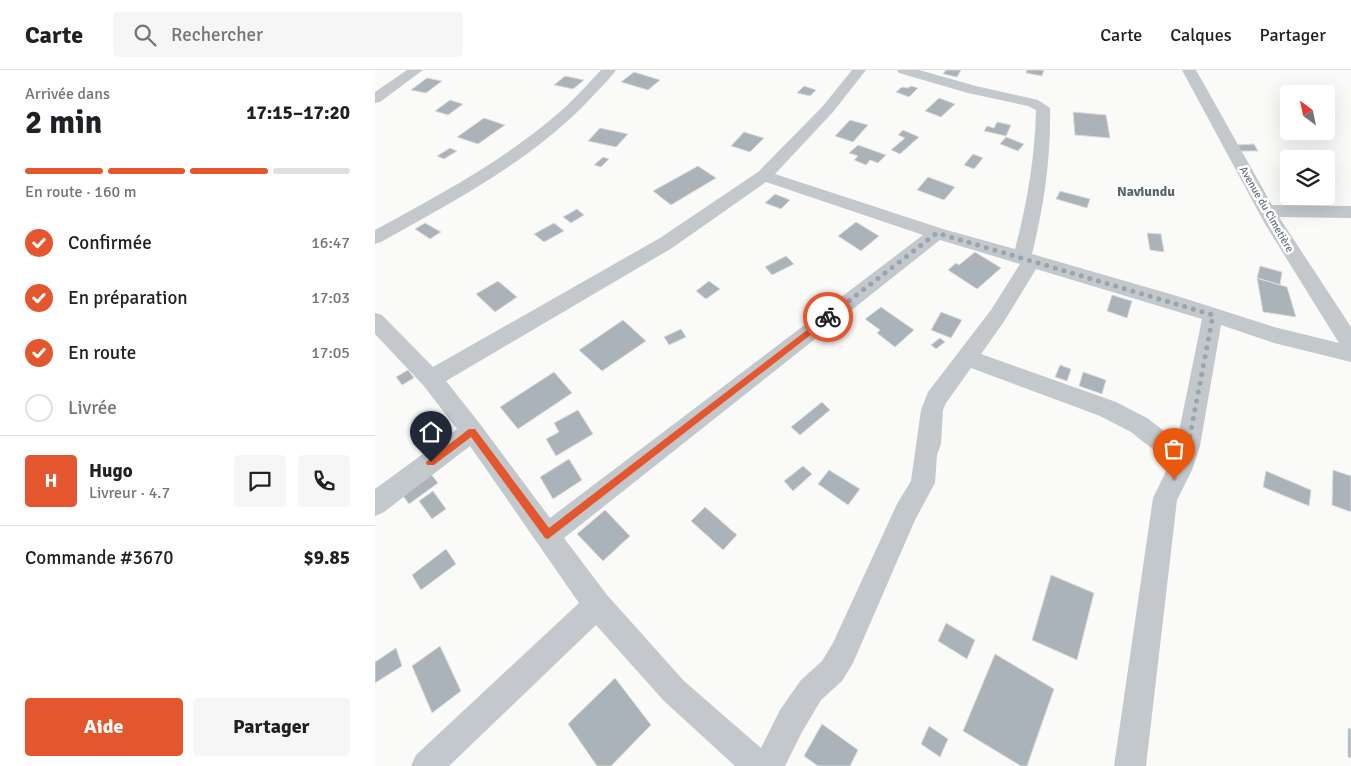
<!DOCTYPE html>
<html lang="fr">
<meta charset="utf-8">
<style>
:root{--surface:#fff;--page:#f6f6f6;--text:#202124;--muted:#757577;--line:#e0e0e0;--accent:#e4572e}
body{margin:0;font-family:Signika,sans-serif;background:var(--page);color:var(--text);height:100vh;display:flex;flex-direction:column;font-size:19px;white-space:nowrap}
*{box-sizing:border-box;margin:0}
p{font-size:16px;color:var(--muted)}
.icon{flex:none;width:28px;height:28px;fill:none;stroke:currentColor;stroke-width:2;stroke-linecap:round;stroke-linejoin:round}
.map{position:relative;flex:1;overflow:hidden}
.drawer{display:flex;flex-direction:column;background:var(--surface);width:375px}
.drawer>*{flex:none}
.needle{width:32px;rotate:327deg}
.tools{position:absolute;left:905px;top:15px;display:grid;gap:10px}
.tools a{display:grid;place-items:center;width:55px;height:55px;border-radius:5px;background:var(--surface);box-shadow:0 5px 20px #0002;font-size:25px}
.pin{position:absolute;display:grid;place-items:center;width:42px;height:42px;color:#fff;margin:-51px -21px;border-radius:50% 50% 50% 0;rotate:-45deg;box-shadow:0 0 5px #0007}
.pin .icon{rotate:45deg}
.courier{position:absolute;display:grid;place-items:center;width:50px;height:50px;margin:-25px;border:4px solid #e4572e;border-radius:50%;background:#fff;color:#222;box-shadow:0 1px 6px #0007}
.head em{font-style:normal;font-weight:700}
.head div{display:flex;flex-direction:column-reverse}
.head{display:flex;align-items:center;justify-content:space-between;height:85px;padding:0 25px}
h1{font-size:32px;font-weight:700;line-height:38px}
.bar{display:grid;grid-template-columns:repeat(4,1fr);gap:8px 5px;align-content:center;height:60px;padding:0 25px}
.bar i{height:6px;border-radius:4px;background:var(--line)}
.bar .current{background:var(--accent)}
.bar p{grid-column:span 4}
.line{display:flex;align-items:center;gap:12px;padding:0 25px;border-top:1px solid var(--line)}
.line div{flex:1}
.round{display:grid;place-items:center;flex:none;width:52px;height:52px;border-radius:5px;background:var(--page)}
ol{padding:0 25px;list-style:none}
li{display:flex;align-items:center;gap:15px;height:55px}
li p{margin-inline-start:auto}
li .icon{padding:5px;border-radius:50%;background:var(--accent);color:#fff;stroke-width:4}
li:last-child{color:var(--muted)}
li i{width:28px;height:28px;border:2px solid var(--line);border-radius:50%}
.cta{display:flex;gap:10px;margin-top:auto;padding:10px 25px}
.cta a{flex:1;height:58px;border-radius:5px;background:var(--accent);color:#fff;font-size:20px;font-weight:700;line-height:58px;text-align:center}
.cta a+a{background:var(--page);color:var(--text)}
header{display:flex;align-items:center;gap:30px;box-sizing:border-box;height:70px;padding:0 25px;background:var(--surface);border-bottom:1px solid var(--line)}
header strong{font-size:24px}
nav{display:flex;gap:28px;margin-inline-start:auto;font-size:18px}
.search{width:350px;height:45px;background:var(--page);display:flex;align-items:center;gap:12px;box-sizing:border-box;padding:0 18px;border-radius:5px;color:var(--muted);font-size:19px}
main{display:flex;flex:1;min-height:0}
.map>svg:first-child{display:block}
.building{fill:#aab3b9;stroke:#dcdcda}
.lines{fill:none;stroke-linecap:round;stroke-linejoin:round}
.street{fill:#c3c8cc;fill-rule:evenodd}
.route{fill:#e4572e}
.done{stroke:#99a4ac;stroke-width:5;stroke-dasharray:0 9}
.labels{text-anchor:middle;stroke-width:5;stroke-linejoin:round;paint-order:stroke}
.far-street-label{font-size:11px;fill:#657683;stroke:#fff}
.far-quarter-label{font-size:14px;font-weight:bold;fill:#57646e;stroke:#fff}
</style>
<header>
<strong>Carte</strong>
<div class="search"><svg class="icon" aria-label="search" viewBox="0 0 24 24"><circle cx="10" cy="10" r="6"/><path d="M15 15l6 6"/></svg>Rechercher</div>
<nav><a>Carte</a><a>Calques</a><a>Partager</a></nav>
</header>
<main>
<section class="drawer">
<div class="head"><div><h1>2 min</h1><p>Arrivée dans</p></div><em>17:15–17:20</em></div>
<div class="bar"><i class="current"></i><i class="current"></i><i class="current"></i><i></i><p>En route · 160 m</p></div>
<ol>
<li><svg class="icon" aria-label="check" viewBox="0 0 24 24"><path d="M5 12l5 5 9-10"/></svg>Confirmée<p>16:47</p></li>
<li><svg class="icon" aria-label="check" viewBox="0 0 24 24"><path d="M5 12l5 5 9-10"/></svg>En préparation<p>17:03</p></li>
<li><svg class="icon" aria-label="check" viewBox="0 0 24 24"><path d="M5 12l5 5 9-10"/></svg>En route<p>17:05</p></li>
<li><i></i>Livrée</li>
</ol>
<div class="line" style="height:90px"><b class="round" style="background:var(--accent);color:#fff">H</b><div><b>Hugo</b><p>Livreur · 4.7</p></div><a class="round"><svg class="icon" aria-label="chat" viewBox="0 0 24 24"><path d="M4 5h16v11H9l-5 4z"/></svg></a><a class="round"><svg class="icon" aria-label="phone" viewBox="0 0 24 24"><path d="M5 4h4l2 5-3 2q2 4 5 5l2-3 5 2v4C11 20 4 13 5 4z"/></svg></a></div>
<div class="line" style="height:65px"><div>Commande #3670</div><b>$9.85</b></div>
<div class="cta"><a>Aide</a><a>Partager</a></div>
</section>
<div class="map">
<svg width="976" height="696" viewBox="0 0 976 696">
<rect width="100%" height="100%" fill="#fafaf8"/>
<path class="building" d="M571 0H586L582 7 568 4Z
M652 0H669L667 6 651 3Z
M259 2 285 10 273 20 246 12Z
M190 6 209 10 198 19 179 15Z
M52 8 67 11 51 23 36 20Z
M429 16 441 20 435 26 422 23Z
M536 16 543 18 534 27 521 22 527 17 533 18Z
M564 28 580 34 566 47 550 41Z
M75 30 88 34 73 45 60 41Z
M698 42 731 45 735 68 700 65Z
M109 48 130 55 103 74 82 67Z
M475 50 493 55 478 72 460 66Z
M622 52 636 55 631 66 609 61 612 56 619 58Z
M225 58 253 64 241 77 213 71Z
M528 60 544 67 525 84 516 80 530 68 523 65Z
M369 62 389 68 375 82 356 76Z
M631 67 649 74 643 81 625 74Z
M879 74 883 81H865L861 75Z
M483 75 511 85 503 93 495 90 491 95 479 90 483 86 474 83Z
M75 78 82 81 69 89 62 86Z
M598 84 608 88 599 99 589 95Z
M228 87 234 89 226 97 219 95Z
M323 96 341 108 296 135 278 121Z
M553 107 580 117 569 130 542 120Z
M685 121 715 129 712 138 681 129Z
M400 124 415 130 406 139 390 133Z
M202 139 209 145 196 153 188 147Z
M481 152 504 166 486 181 463 166Z
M50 153 66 162 55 169 40 159Z
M179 153 189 161 169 172 159 164Z
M772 163 786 164 789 182 775 180Z
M600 182 626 198 602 219 573 200 581 193 584 195Z
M411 186 419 194 397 205 390 197Z
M885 196 907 202 905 215 882 208Z
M882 208 912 217 921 247 888 242Z
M123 211 142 227 120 242 101 224Z
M334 211 345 219 331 229 321 221Z
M737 225 757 231 752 248 732 241Z
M506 237 539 260 520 277 502 263 505 260 490 249Z
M566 242 587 250 576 268 556 260Z
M248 250 271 271 227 301 204 280Z
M306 259 311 267 294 275 289 267Z
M565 268 570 272 561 279 556 275Z
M685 295 696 299 692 311 680 307Z
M33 300 39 308 27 315 21 307Z
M179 302 197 323 143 359 125 337Z
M708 302 731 310 727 324 704 316Z
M447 332 455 340 425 365 416 357Z
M203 340 218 364 181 386 171 369 184 362 179 353Z
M194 389 207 410 178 429 165 407Z
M428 396 437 404 418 421 409 411Z
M454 400 485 419 473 435 443 414Z
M958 400 976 406V442L957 435Z
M891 401 936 420 934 436 888 417Z
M55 403 63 413 34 434 26 423Z
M58 421 71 439 57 449 44 431Z
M330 437 362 465 348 480 316 451Z
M230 440 255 466 228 491 202 464Z
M71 479 81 494 46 520 37 505Z
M676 505 719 523 702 590 657 570Z
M571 553 600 570 592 589 563 571Z
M65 576 86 621 57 643 37 596Z
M21 578 27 596 0 613V592Z
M620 584 679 619 652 696H646L588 661Z
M240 608 276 655 236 696H222L193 654Z
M447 654 483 680 475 696H443L429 686Z
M554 656 573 669 565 687 546 674Z
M973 658 976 659V688L973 687Z"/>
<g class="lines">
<path class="street" d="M32 0H48L5 32 0 33V22Z
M226 0H241C234 10 224 19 216 28 158 90 79 131 6 172L0 174V160C62 126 126 92 180 46 197 32 211 16 226 0Z
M477 0H491L458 42 400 104 568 159 640 179C652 134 660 87 661 40L653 36 593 23 524 3 522 0H544L601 16 663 30 675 38C676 88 669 136 657 184L802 226 899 257 964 273 890 154 807 0H821L897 135 976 136V148L904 147 976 257V292L899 273 846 255 825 376 817 400 802 430 771 696H739L778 428 795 393 756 362 725 346 596 298 571 333 568 340 566 374 562 385 560 413 540 450 478 593 467 611 446 630 427 662 410 696H360L289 631 221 555 74 696H36L41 685 204 533 95 376 9 442 0 446V419L82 359 48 315 0 264V243L7 245 58 297 285 168 383 102 448 36ZM391 112 548 165 175 448 105 354 71 311 297 178ZM565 170 645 194 616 240 553 322 546 340 536 411 522 434 458 573 447 591 426 610 405 640 386 678 309 611 232 525 189 468ZM661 199 827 249 802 371 772 348 741 332 606 284 630 250Z"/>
</g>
<path class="route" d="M453 244 457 247 456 249 173 469 170 468 96 367 59 395H52L51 392 94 359H100L174 458Z"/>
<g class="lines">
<path class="done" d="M453 247 562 163 838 245 813 376 804 400 799 409"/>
</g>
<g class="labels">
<g class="far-street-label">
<text transform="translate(892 139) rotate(60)" y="4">Avenue du Cimetière</text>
</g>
<g class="far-quarter-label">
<text x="771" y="126">Naviundu</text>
</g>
</g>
</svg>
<div class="tools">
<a><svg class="needle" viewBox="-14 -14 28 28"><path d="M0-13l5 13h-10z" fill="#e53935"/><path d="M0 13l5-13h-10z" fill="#757577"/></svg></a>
<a><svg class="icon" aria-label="layers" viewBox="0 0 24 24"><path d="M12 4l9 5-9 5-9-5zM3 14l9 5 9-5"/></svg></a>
</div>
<div class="pin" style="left:799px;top:409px;background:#ea580c"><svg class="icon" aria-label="bag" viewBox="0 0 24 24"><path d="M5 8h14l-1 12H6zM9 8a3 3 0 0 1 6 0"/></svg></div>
<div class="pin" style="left:56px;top:392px;background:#1f2937"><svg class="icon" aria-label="home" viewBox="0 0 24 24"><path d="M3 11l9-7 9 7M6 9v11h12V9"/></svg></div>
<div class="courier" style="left:453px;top:247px"><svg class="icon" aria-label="bike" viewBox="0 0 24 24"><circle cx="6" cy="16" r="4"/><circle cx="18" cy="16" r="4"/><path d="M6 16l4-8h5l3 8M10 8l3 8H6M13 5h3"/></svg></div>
</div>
</main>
